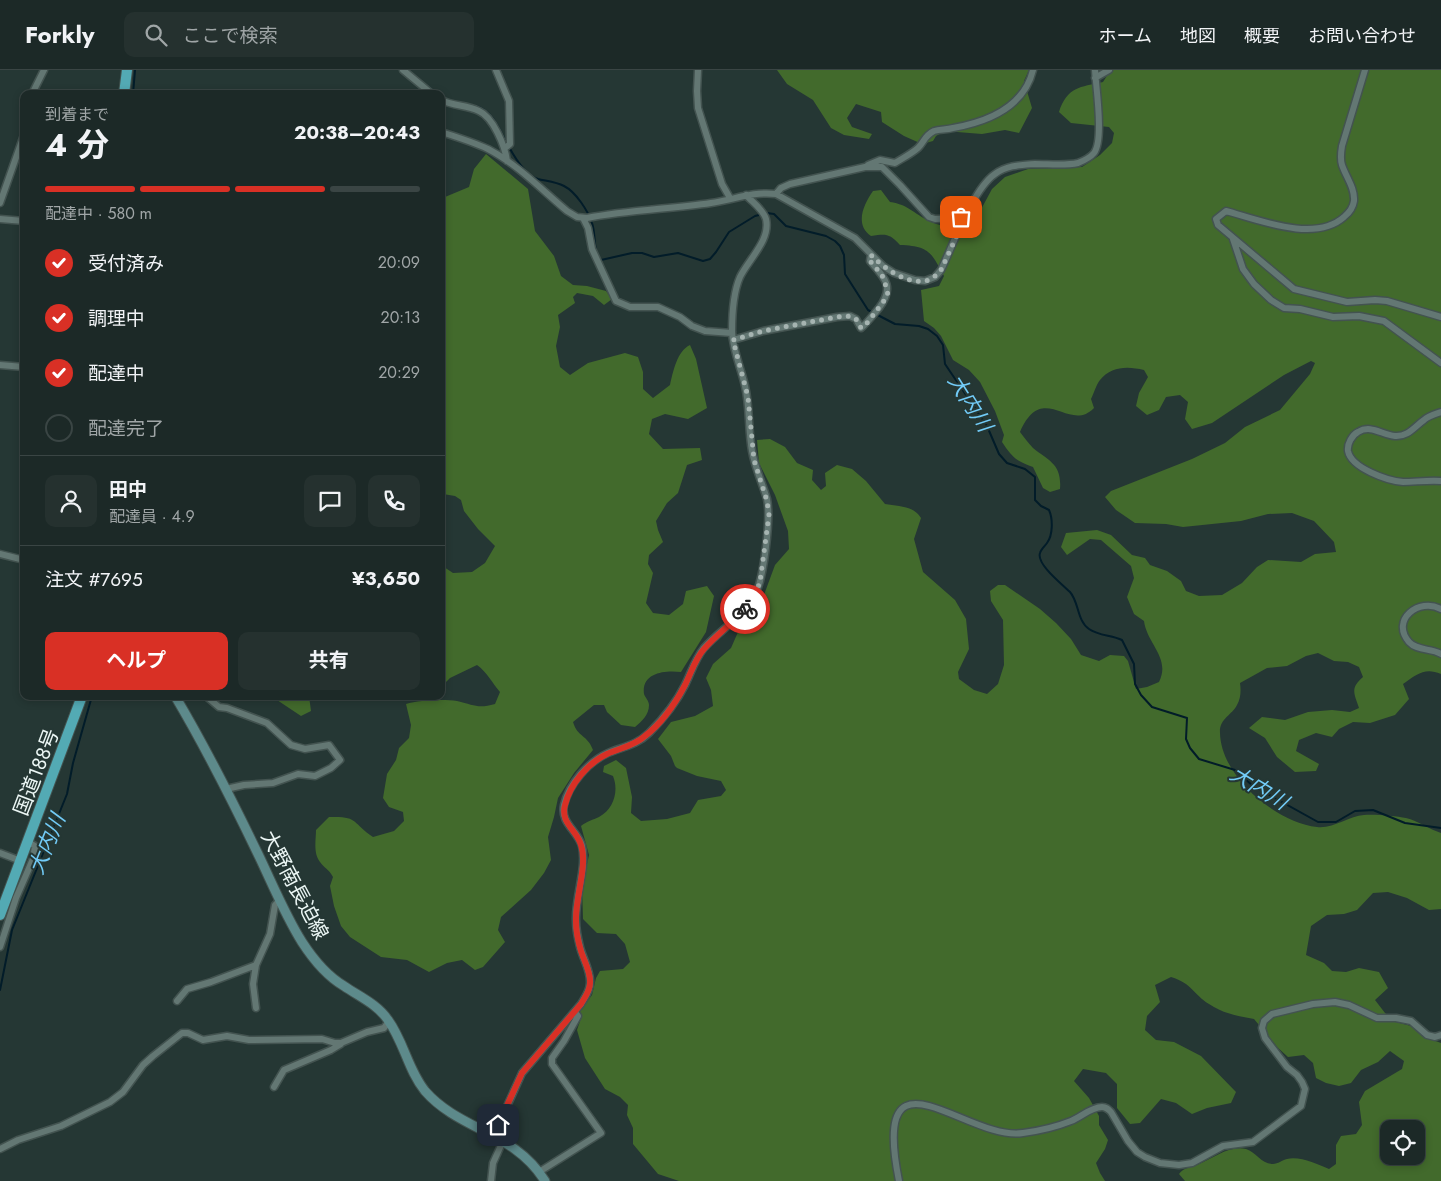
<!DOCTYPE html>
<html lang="ja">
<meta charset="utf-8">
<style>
:root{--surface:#1c2927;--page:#25312f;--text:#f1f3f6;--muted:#a0a6a7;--line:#3a4544;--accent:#d93025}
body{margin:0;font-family:Jost,"Noto Sans JP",sans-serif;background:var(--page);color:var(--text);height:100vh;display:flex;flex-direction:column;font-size:19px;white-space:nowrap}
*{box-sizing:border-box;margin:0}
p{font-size:16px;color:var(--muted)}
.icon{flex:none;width:28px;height:28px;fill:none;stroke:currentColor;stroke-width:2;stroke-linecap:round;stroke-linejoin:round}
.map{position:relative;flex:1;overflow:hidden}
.side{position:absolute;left:20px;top:20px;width:425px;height:610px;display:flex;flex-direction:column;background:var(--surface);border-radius:10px;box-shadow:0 2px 8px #0003,0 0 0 1px var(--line)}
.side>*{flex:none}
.fabs{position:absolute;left:1380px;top:1050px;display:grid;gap:10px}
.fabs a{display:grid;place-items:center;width:45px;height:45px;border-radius:10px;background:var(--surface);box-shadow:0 2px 8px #0003,0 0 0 1px var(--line);font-size:25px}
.pin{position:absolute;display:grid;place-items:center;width:42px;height:42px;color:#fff;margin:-21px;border-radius:10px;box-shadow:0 2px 8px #0006}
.courier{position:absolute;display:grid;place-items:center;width:50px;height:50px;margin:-25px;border:4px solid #d93025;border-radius:50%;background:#fff;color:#222;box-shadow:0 1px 6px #0007}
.headline em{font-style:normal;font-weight:700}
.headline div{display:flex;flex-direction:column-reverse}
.headline{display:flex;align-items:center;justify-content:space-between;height:85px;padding:0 25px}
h1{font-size:32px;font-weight:700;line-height:38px}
.bar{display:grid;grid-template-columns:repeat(4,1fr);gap:8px 5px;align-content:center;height:60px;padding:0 25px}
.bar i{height:6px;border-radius:4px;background:var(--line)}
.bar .active{background:var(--accent)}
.bar p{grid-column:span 4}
.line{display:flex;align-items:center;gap:12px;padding:0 25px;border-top:1px solid var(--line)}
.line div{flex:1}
.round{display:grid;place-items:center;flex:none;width:52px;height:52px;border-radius:10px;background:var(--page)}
ol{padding:0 25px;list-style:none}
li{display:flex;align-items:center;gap:15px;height:55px}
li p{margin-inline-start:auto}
li .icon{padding:5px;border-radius:50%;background:var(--accent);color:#fff;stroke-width:4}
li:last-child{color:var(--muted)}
li i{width:28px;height:28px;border:2px solid var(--line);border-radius:50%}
.action{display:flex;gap:10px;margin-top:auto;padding:10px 25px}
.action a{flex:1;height:58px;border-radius:10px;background:var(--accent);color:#fff;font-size:20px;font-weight:700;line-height:58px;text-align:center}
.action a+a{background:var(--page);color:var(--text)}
header{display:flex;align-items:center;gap:30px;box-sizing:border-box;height:70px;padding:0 25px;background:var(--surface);border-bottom:1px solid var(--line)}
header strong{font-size:24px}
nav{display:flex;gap:28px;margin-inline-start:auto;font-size:18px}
.search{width:350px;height:45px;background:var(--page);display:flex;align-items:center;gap:12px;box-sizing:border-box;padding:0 18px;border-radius:10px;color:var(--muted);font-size:19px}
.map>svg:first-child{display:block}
.forest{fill:#426a2c;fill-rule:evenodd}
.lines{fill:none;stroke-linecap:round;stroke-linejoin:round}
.stream{stroke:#021c29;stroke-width:2}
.minor-casing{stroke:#435350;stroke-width:9}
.secondary-casing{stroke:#435350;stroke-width:11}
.trunk-casing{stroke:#435350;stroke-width:12}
.minor{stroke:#637773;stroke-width:6}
.secondary{stroke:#5d8a8b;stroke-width:9}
.trunk{stroke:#53aab4;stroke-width:10}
.done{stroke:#a6b4b1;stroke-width:5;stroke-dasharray:0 9}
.route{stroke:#d93025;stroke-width:6}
.labels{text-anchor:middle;stroke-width:4;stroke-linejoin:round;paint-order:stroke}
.street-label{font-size:20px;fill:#ecf7f5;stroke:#253734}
.water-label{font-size:21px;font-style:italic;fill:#72cbf7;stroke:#253734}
</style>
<header>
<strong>Forkly</strong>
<div class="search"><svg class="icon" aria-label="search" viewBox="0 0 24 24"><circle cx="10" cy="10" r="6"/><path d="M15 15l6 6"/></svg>ここで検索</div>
<nav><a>ホーム</a><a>地図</a><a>概要</a><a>お問い合わせ</a></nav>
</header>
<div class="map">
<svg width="1441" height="1111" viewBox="0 0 1441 1111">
<rect width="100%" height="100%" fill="#253734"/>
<path class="forest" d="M777 0H1029L1024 11 1032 38 1019 63 1005 60 982 64 945 61 936 66 933 71 922 74 904 66 882 52 881 42 856 34 847 48 852 57 872 64 869 69 844 65 831 58 813 30 787 14Z
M1106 0H1441V604C1425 597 1417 604 1403 614L1409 629 1395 645 1370 653 1353 652 1339 659 1332 667 1316 663 1299 670 1296 681 1319 694 1316 701 1295 702 1277 687 1265 668 1249 658 1262 647 1285 650 1308 642 1332 640 1350 642 1359 638C1354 623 1350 618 1363 607L1359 597 1348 592 1334 591 1318 583 1306 586 1287 596 1267 598 1240 613C1241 620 1241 628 1237 635 1232 645 1219 649 1220 663 1221 707 1276 752 1317 757 1333 759 1349 746 1364 745 1374 744 1396 746 1406 748 1418 751 1429 759 1441 763V839L1429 840 1407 828 1388 822 1373 823 1357 840 1344 844 1327 845 1311 856 1306 885 1324 893 1332 901 1346 902 1359 898 1379 902 1388 918 1375 930 1385 943 1396 952 1411 956 1422 966 1441 973V1111H1185L1179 1104C1184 1097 1191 1098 1199 1094 1214 1088 1229 1075 1246 1079 1256 1082 1261 1094 1273 1094 1278 1094 1282 1090 1287 1089 1300 1086 1317 1094 1329 1099L1336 1094V1075L1341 1066 1356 1064 1362 1055 1359 1032 1365 1021 1402 999 1404 991 1390 981 1378 992 1361 1000 1351 1013 1339 1016 1326 1013 1316 1008 1313 993 1304 985 1288 987 1278 978 1254 949C1238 946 1224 944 1209 934 1193 924 1193 914 1171 907L1155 915 1160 932 1147 946 1145 960 1156 970 1174 972 1201 986 1236 1022 1231 1033 1207 1038 1192 1044 1176 1033 1161 1029 1140 1053 1130 1054 1117 1038V1014L1106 1003 1083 999 1074 1011 1089 1028 1099 1046V1055L1108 1070 1105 1079 1096 1093 1100 1103 1105 1111H679L658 1104 633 1074V1058L627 1045 628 1035 620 1027 605 1019 585 988 577 960 581 948 580 941 592 925 596 908 600 901 623 899 630 892 625 874 616 864 597 863 583 849 582 817 589 785 581 756C587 751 593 750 599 747 614 739 619 721 613 706L603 702 604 696 616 690 626 698 632 727 631 743 641 751 667 749 690 743 698 730 721 726 726 720 721 711 697 706 677 698 675 696 671 686 658 669 671 652 695 646 713 636 711 620 706 608 713 594 731 578 742 553 761 533 775 495 789 479 788 461 775 425 759 393 757 370 770 369 785 377 797 393 813 400 812 410 821 420 826 416 825 403 837 395 852 399 866 411 885 434C898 436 914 436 921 448L914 469 923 502 955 530 966 549 969 579 958 602 959 609 974 620 987 624 998 614 1004 595 1003 550 991 531 990 521 998 515H1005L1040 539 1056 553 1071 569 1081 585 1099 591 1110 585 1124 586 1128 591 1136 619 1147 617 1159 612C1171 588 1147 574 1144 551L1134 544 1127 527 1134 508 1131 496 1101 470 1090 469 1067 485 1061 477 1066 463 1097 460 1111 465 1132 485 1145 488 1150 495 1167 501 1181 511 1186 521 1199 526 1222 525 1242 513 1257 497 1268 490 1301 492 1315 484 1336 482 1334 472 1314 451 1292 443 1268 444 1241 451 1183 457 1166 454 1135 453 1116 440 1105 427 1111 421 1192 389 1225 373 1245 357 1280 340 1310 304 1315 293 1311 291 1284 305 1212 353 1192 359 1185 349 1188 332 1180 325 1166 327 1159 340 1147 345 1136 336 1139 323 1148 307 1144 300C1128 296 1111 296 1100 310 1096 315 1094 323 1091 329L1094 338C1069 364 1043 310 1020 362 1024 367 1028 373 1033 378 1049 391 1062 394 1060 419L1050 422 1043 418 1033 397C1016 391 1012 387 1002 372L1004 365 995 341 980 312 969 300 953 290 941 266 934 258 924 251 921 220 939 216 944 206C931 182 929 176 900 175 889 163 886 164 871 166 854 154 864 134 873 121L881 120 890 132C909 135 913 143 929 151 942 158 959 157 972 156L992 119 1005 107 1028 99 1082 97 1100 85 1112 73 1114 63 1109 57 1071 53 1059 42C1067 17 1080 17 1103 12L1108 4ZM1389 1059H1416V1086H1389Z
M486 84 528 119 535 161 554 186 561 206 573 215 587 216 606 221 612 229 604 235 593 226 577 223 573 227 575 233 558 245 560 257 556 276 560 297 570 305 588 293 625 283 638 287 643 302V319L653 328 670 315C673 302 677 281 690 275L696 289 707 338 688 349 665 344 652 349 649 364 663 379 700 378 702 390 687 395 678 423 667 433 656 451 658 460 663 472 649 485 648 494 653 503 646 533 653 543 669 545 683 534 686 521 707 516 714 526 706 562 681 602C666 600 641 602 644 624 645 627 649 631 649 635 649 645 642 651 635 657L621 655 607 642 604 635H594L573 652C578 668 587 664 593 680L574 703 558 728 554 747 548 767 551 790 544 803 531 820 501 847 498 860 505 872 483 897 475 900 462 890 447 893 429 902 407 890 381 887 350 867 341 856 334 836 330 816 333 807C328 798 325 799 320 792 313 783 316 770 316 760L329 747C359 746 351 752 373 767L394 761 404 751 403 742 389 737 383 728 387 704 396 690 399 678 409 668 411 655 406 634C419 630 444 629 457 631 474 635 478 639 495 634L500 622C492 613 487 602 477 595L450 608 441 617V495L453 503 472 502 485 493 495 476 478 459 464 441 461 430 455 426 443 424 441 419V124L445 127 469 117 474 99Z
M271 626H309L311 641 301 646Z"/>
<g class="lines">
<path class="stream" d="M429 17 437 24
M133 24 135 0
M476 36C493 41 499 59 507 73
M509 77C515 88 525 105 538 109 546 111 556 112 564 116 576 122 588 141 592 153 595 161 594 172 596 180
M598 187 601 190 632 183H642L654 187 678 183 703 191 710 189 716 182 729 162 755 146 767 143 774 144 786 156 826 166 835 171 840 176 844 185 845 204 868 240 895 254 919 256 928 259 937 266 943 275 945 294 987 356 999 384 1007 393 1025 399 1035 407V430L1041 436 1049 440C1053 449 1053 465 1047 473 1045 476 1041 479 1040 483 1036 494 1063 515 1070 522 1079 532 1077 551 1089 559 1099 566 1112 565 1122 570L1134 594 1135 614 1141 625 1152 637 1187 648 1186 669 1190 678 1199 689 1235 700 1253 716 1318 752H1336L1355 741 1373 740 1405 753 1441 758
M0 920 12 860 67 724 73 693 92 626"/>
<defs>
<path id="minor" d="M403 0 432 24
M496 0 509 31 510 74 505 78
M698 0 697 21 698 38 722 114 730 128
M1365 0 1342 76C1341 82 1340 89 1342 95 1346 107 1355 118 1354 131 1353 138 1349 143 1344 147 1315 173 1259 150 1226 141L1216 149 1218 155 1294 219 1347 232 1375 230 1387 231 1441 247
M1095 8 1109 0
M32 24 44 0
M441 30C453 36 467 35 479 41 493 47 505 76 507 91
M441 62C457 67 473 72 488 79 517 94 542 120 567 141L577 147 587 148C628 140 670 139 711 133 733 130 753 121 776 124L855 168 883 196 894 203 915 210 925 211 935 207 941 200C953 175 973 119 995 104 1007 95 1021 95 1035 94 1049 94 1065 96 1078 93 1083 91 1090 88 1094 83 1104 70 1096 18 1095 0
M868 95 880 90 895 93C903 88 911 84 918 78 924 72 925 65 934 61 940 59 946 60 953 58 987 52 1024 37 1033 0
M776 124 781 118 790 114 865 97H882L900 115 929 147 935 149 965 148
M0 133 24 65
M583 148 588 158 592 179 616 231 630 237H658L680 247 692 256 705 261 732 263
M0 149 24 151
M1233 169 1243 199 1254 214 1271 230 1284 238 1300 239 1333 247 1359 246 1384 251 1441 293
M733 270 763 261 837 247 850 246 856 249 861 258C868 252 873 245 879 238 895 217 885 208 870 191L871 185
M0 295 24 297
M1441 342C1435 344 1428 346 1424 350 1414 357 1408 367 1395 366 1382 365 1371 354 1358 362 1352 365 1347 374 1348 381 1351 398 1388 411 1403 412 1415 412 1428 410 1441 411
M0 484 24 490
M1441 539C1419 527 1390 550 1409 572 1417 581 1431 578 1441 584
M206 626 219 637 227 638 267 653 291 675 305 679 329 675 340 690 331 698 315 706 298 704 273 713 244 715 226 719
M0 783 21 791
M0 877 16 828 33 789 35 776 28 772
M177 931 187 919 211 912 256 895 270 864 275 835 280 830
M256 938 253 914 256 895
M274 1017 284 1000 331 980 341 974
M494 1065 522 1003 581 934C585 927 590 921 590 913 591 901 583 889 580 877 578 869 576 859 576 850 575 827 587 798 582 776 578 761 560 753 564 735 569 714 588 692 608 683 622 677 637 675 649 663 663 649 676 633 685 615 691 603 695 589 704 578 720 560 743 547 755 525 764 508 771 448 767 429 762 412 755 398 752 381 748 359 750 337 745 316 741 298 733 281 732 262 732 245 733 223 740 207 748 190 771 170 766 149 763 139 752 132 746 125
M0 1079 18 1070 61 1056 110 1032 123 1022 143 995 153 986 182 963H188L203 970 227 966 249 970 322 969 335 973H341L367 962 384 958 389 951
M539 1102 601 1063 552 994V988L564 971 578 946 575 942
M491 1111 493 1093 503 1071
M899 1111C870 966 967 1072 1023 1063 1038 1061 1056 1057 1071 1051 1081 1047 1091 1037 1102 1037 1106 1037 1108 1039 1111 1042L1128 1071 1137 1082 1145 1087 1160 1093 1179 1095 1192 1093 1223 1076 1253 1072 1301 1036 1305 1019 1302 1012 1297 1005 1287 997 1265 968 1262 958 1264 951 1272 944 1313 934 1335 932 1349 935 1377 948H1396L1411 951 1427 965 1435 967 1441 965"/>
<path id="secondary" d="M175 626C206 678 232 730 258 784 272 813 285 845 302 872 313 889 327 906 344 916 360 927 377 934 388 950 404 972 408 1000 425 1021 460 1061 514 1061 545 1111"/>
<path id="trunk" d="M124 24 127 0
M0 845 82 626"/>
</defs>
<use href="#minor" class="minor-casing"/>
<use href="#secondary" class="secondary-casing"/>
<use href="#trunk" class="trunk-casing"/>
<use href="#minor" class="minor"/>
<use href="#secondary" class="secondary"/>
<use href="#trunk" class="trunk"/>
</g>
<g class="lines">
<path class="done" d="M745 539 755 525 760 512 769 445 767 431 754 390 748 327 733 270 763 261 837 247 850 246 856 249 861 258 868 252 886 228 888 222 882 205 870 191 871 185C884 198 906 214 925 211 931 210 937 205 941 200L965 148 961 147"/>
<path class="route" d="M498 1055 522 1003 581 934C585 927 590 921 590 913 591 902 584 891 581 881 578 871 576 861 576 851 575 828 588 795 581 775 577 760 560 753 565 735 570 714 588 693 607 684 620 678 634 676 645 666 662 653 675 634 685 615 691 603 695 589 704 579 717 564 733 553 745 539"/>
</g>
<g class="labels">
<g class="street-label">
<text transform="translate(36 702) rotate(-69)" y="7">国道188号</text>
<text transform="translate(295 815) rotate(62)" y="7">大野南長迫線</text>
</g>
<g class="water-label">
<text transform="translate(970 333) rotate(58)" y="7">大内川</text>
<text transform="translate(1259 718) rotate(31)" y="7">大内川</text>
<text transform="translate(47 774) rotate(-68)" y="7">大内川</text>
</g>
</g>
</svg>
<div class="fabs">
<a><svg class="icon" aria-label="locate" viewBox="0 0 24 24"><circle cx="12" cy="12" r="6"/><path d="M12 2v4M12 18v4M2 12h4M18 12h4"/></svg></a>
</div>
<div class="pin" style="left:961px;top:147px;background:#ea580c"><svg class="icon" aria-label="bag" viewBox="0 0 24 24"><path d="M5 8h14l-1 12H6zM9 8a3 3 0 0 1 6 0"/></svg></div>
<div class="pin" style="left:498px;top:1055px;background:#1f2937"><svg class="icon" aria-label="home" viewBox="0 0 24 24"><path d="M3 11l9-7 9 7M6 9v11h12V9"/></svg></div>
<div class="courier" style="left:745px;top:539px"><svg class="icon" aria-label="bike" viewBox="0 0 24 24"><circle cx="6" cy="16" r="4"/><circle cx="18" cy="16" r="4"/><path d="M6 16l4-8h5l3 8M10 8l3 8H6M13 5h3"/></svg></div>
<section class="side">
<div class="headline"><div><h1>4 分</h1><p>到着まで</p></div><em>20:38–20:43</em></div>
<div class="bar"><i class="active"></i><i class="active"></i><i class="active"></i><i></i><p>配達中 · 580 m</p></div>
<ol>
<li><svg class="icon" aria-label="check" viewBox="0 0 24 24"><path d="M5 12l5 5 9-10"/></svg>受付済み<p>20:09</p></li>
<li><svg class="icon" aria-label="check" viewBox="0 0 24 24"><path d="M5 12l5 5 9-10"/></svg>調理中<p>20:13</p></li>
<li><svg class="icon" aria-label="check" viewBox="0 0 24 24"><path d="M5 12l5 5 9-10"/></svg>配達中<p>20:29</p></li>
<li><i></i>配達完了</li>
</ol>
<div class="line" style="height:90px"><a class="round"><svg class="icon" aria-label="person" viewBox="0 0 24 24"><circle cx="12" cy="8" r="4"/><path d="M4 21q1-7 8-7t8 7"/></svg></a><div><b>田中</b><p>配達員 · 4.9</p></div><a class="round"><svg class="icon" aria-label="chat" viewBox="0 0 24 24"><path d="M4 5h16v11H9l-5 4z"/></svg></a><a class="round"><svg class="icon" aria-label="phone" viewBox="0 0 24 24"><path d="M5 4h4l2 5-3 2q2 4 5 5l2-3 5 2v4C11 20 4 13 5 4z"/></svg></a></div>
<div class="line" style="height:65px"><div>注文 #7695</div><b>¥3,650</b></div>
<div class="action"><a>ヘルプ</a><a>共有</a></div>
</section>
</div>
